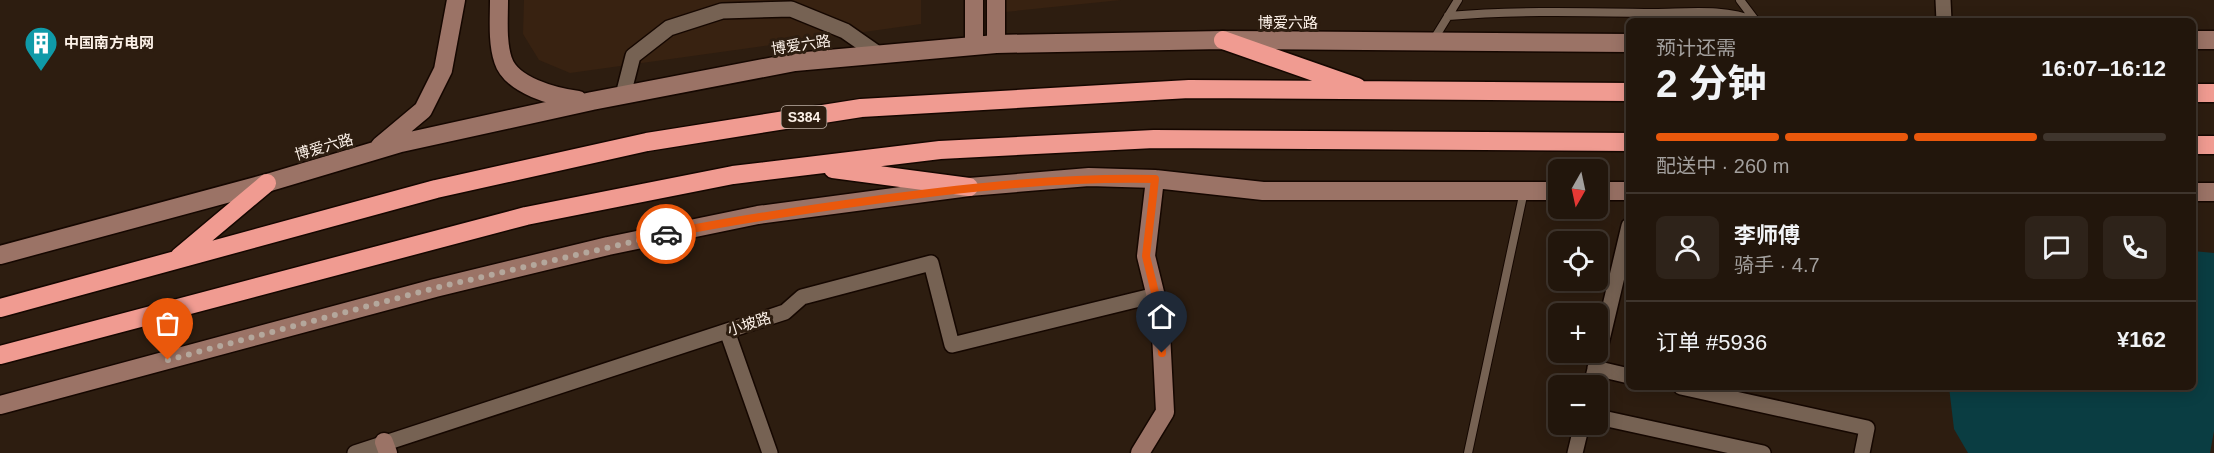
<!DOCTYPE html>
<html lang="zh">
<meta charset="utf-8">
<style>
:root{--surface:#22160c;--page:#2e231a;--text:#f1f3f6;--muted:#a29f9d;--line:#3f352d;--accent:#ea580c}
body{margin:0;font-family:Helvetica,"Noto Sans SC",sans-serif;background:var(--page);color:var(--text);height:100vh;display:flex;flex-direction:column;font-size:22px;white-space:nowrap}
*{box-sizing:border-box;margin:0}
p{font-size:20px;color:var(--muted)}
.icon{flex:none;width:33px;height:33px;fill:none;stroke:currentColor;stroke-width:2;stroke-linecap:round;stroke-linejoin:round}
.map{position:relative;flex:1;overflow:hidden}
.drawer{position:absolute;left:1626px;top:18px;width:570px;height:372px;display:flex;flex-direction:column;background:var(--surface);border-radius:9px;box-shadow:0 3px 15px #0003,0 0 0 2px var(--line)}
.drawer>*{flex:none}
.needle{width:39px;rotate:189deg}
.controls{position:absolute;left:1548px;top:159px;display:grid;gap:12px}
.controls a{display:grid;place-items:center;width:60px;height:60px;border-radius:9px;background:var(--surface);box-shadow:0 3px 15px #0003,0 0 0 2px var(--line);font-size:30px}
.pin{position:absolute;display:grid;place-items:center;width:51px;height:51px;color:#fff;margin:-62px -26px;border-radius:50% 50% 50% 0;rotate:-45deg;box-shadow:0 0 6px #0007}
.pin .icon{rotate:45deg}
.courier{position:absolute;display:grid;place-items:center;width:60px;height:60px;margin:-30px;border:4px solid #ea580c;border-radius:50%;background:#fff;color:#222;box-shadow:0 2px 8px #0007}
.head em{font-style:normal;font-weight:700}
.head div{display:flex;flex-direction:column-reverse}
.head{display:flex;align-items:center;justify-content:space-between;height:102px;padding:0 30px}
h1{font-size:39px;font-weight:700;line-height:45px}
.bar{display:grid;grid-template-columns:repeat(4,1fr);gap:9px 6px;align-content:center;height:72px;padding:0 30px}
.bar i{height:8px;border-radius:4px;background:var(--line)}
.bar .on{background:var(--accent)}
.bar p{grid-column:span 4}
.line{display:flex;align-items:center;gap:15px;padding:0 30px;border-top:2px solid var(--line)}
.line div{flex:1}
.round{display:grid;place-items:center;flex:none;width:63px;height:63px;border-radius:9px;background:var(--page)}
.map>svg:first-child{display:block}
.built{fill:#382211}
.water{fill:#0a3d42}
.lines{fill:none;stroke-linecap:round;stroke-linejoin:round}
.lane-casing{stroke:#150700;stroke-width:10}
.street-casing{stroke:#150700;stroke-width:18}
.secondary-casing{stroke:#150700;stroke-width:21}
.highway-casing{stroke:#150700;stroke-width:21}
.lane{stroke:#766253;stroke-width:8}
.street{stroke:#766253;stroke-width:15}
.secondary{stroke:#9b7366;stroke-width:18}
.highway{stroke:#f09b91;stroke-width:18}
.done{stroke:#b4a79c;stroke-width:6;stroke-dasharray:0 10.8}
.route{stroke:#ea580c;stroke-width:8}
.labels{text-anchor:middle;stroke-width:6;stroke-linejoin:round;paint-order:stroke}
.shield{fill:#2d1d10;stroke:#beb1a7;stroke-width:1.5}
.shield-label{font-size:14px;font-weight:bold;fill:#fcf1e8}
.street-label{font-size:15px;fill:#fcf1e8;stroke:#2d1d10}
.poi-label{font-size:15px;font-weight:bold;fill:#fcf1e8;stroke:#2d1d10;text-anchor:start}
</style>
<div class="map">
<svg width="2214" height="453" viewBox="0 0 2214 453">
<rect width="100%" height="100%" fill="#2d1d10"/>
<path class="built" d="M524 0H921V24L570 73 539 60 523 34Z
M1005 0H1121L1005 12Z"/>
<path class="water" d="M2193 251 2214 253V431L2210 453H1968L1954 429 1949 387H2193Z"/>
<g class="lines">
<defs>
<path id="lane" d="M1740 0 1755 20
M1448 16C1516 10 1586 12 1654 13 1685 13 1726 8 1754 21
M1434 39 1458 0
M1468 453 1524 191"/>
<path id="street" d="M1943 0 1944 21
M623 95 633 56 669 28 722 11 791 9 845 31 878 54
M727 331 770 453
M1595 368 1629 376
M1591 386 1629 226
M1681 387 1867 428 1862 453
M1598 417 1763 453
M355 453 785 312 802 297 931 263 952 345 1156 295
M1575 453 1582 424"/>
<path id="secondary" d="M499 0C499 19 497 42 503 60 511 86 555 97 578 100
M974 0V45
M996 0V44
M2193 40H2214
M380 146 423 110 443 70 456 0
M1598 191H1629
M2193 192H2214
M0 255 267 183 401 143 592 101 795 62 996 44 1223 40 1629 43
M0 405 435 288 608 246 758 215 969 187 1089 177 1155 179 1263 191H1558
M384 442 388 453
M1140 453 1165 412 1160 313 1146 256 1155 179"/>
<path id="highway" d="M1223 40 1357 87
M2193 93H2214
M2193 145H2214
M833 169 969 187
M179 257 267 183
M0 308 436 189 647 142 861 108 1189 89 1629 92
M0 355 526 216 733 175 940 150 1154 139 1629 142"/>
</defs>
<use href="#lane" class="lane-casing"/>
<use href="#street" class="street-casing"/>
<use href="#secondary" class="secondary-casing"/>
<use href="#highway" class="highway-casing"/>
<use href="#lane" class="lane"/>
<use href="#street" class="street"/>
<use href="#secondary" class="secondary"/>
<use href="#highway" class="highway"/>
</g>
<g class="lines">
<path class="done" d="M168 360 435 288 666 234"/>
<path class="route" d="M666 234C738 219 809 209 882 199 973 187 1063 177 1155 179L1146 256 1160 313 1162 353"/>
</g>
<defs>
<symbol id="building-pin" viewBox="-11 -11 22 30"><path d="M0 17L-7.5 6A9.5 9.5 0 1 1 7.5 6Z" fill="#0f9aa8" stroke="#2d1d10"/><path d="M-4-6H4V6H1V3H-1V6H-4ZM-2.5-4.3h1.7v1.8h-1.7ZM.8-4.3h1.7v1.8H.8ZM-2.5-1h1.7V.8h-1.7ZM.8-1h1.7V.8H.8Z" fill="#fff"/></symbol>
</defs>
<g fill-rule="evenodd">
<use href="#building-pin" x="22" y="24" width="38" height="52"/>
</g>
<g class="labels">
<rect class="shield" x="781.5" y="106" width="45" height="22" rx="4.5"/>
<g class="shield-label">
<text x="804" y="122">S384</text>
</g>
<g class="street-label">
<text x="1288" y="28">博爱六路</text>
<text transform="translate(801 45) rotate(-8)" y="5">博爱六路</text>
<text transform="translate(324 147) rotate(-16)" y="5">博爱六路</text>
<text transform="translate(749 324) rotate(-18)" y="5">小坡路</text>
</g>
<g class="poi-label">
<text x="64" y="48">中国南方电网</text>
</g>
</g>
</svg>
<div class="controls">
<a><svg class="needle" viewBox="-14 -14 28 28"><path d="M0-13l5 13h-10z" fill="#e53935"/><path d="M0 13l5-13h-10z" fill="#a29f9d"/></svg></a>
<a><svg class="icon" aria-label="locate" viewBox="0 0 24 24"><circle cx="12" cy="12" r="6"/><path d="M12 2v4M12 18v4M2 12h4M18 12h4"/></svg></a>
<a>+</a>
<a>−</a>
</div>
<div class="pin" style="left:168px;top:360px;background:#ea580c"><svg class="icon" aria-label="bag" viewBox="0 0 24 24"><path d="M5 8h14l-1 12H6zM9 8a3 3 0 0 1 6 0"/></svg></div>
<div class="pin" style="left:1162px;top:353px;background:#1f2937"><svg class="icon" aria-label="home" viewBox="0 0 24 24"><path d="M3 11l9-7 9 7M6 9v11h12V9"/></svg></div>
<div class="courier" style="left:666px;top:234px"><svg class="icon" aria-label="car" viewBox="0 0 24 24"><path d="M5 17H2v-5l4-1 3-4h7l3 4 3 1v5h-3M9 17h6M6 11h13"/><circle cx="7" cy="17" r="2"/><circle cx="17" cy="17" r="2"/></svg></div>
<section class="drawer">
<div class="head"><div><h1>2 分钟</h1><p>预计还需</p></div><em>16:07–16:12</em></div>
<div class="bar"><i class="on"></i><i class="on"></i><i class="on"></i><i></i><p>配送中 · 260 m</p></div>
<div class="line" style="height:108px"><a class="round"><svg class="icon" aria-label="person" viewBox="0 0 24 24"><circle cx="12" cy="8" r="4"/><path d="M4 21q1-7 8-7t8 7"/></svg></a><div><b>李师傅</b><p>骑手 · 4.7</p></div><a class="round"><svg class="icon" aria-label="chat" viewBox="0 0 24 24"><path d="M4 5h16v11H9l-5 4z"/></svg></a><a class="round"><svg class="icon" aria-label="phone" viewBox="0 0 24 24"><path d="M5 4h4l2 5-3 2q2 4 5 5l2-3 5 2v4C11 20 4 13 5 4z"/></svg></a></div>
<div class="line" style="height:78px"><div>订单 #5936</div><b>¥162</b></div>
</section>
</div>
